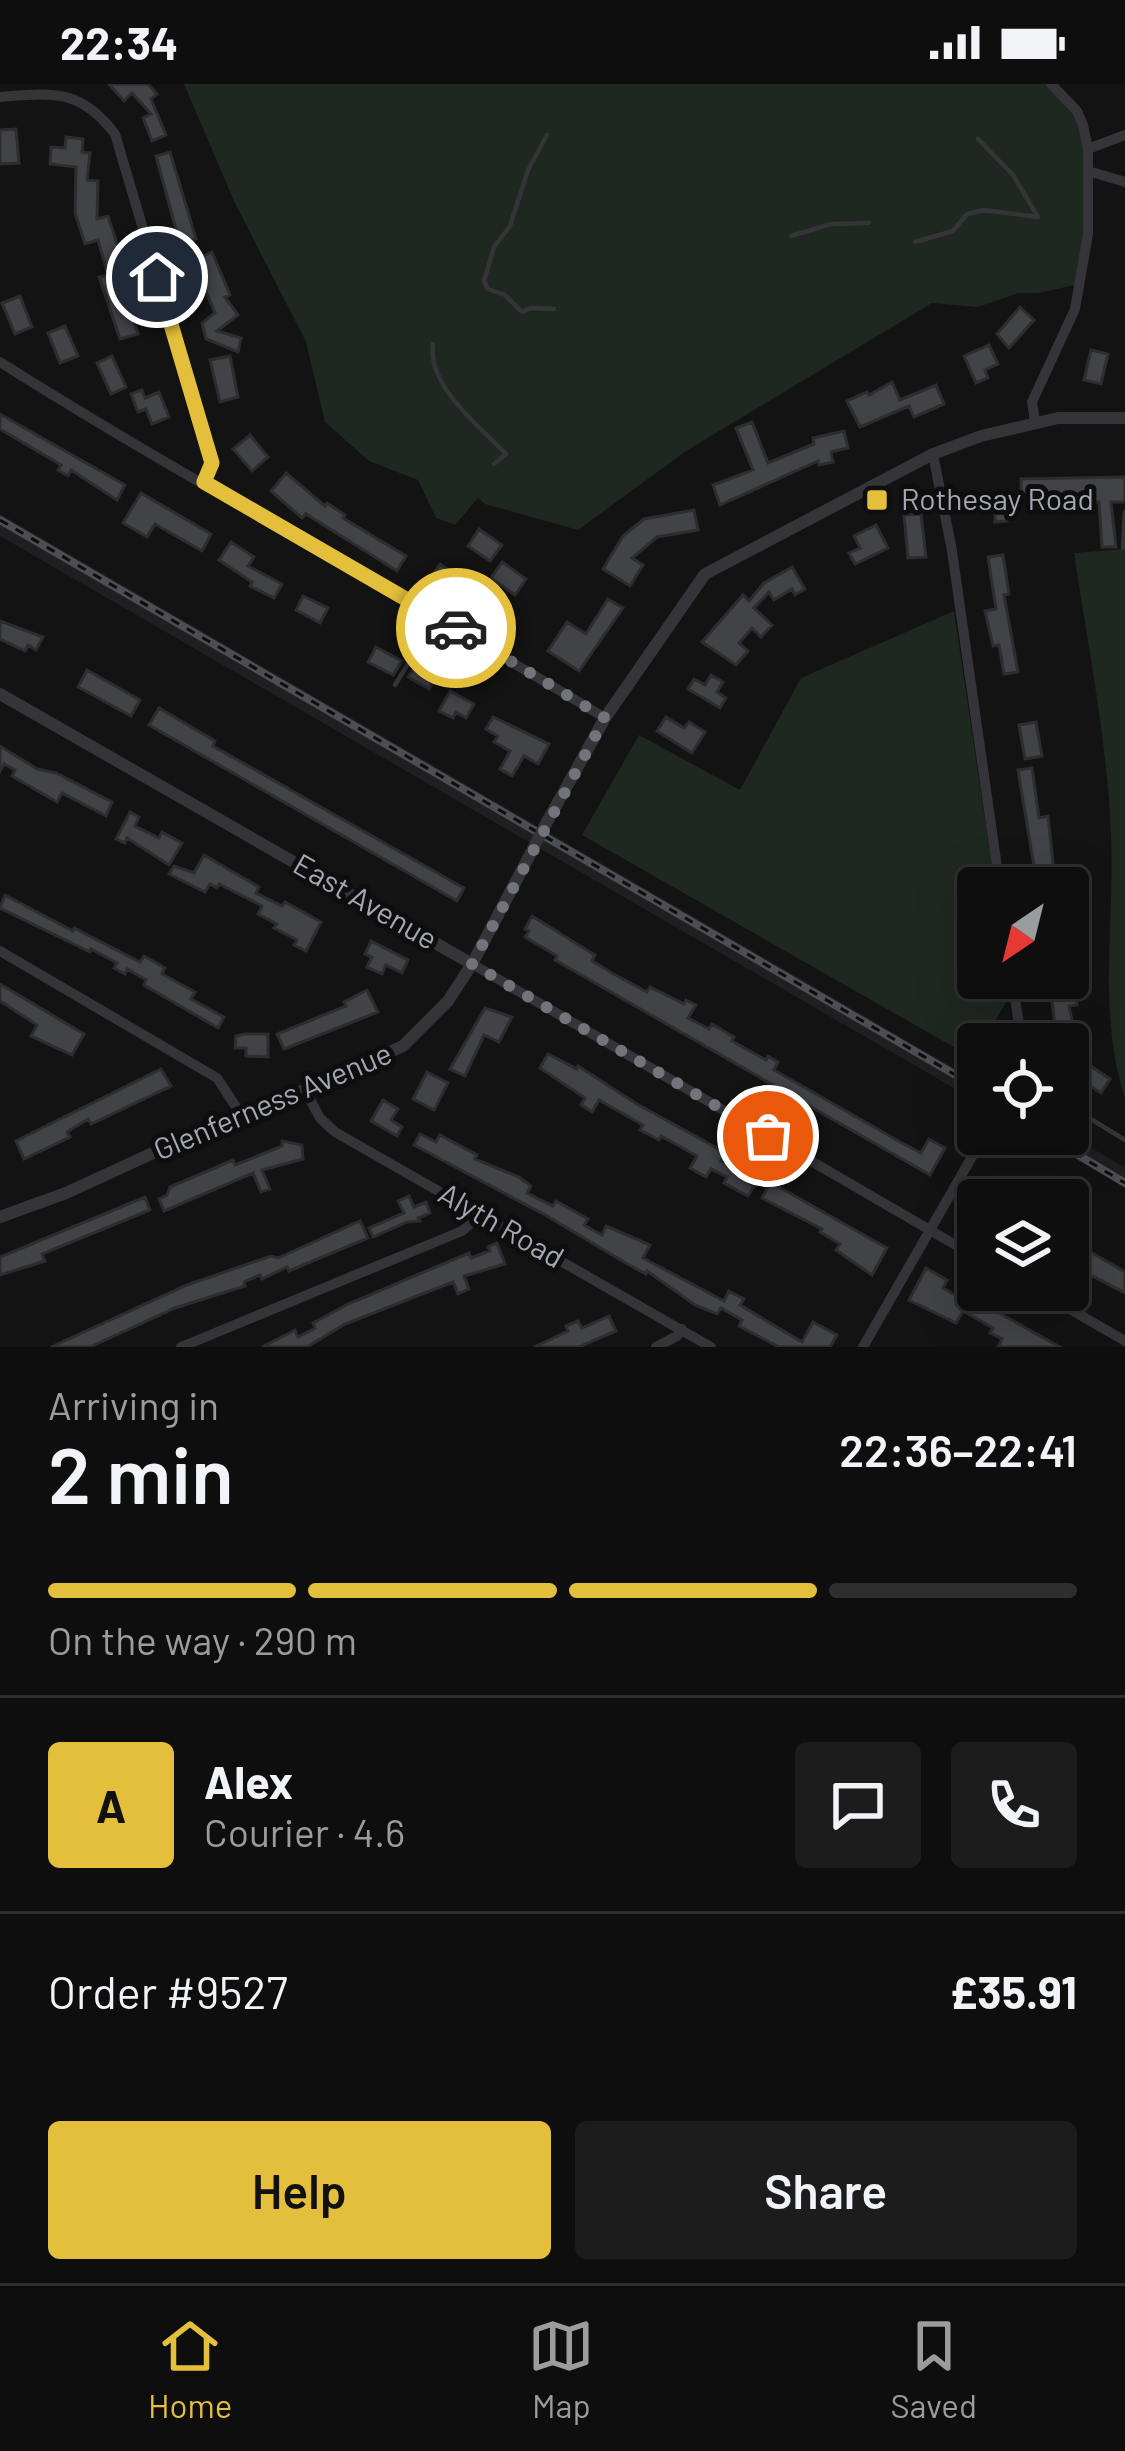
<!DOCTYPE html>
<meta charset="utf-8">
<style>
:root{--surface:#0e0e0f;--page:#1c1c1d;--text:#f1f3f6;--muted:#9b9c9e;--line:#2e2e2f;--accent:#e4bf3b}
body{margin:0;font-family:Barlow,sans-serif;background:var(--page);color:var(--text);height:100vh;display:flex;flex-direction:column;font-size:45px;white-space:nowrap}
*{box-sizing:border-box;margin:0}
p{font-size:39px;color:var(--muted)}
.icon{flex:none;width:66px;height:66px;fill:none;stroke:currentColor;stroke-width:2;stroke-linecap:round;stroke-linejoin:round}
.map{position:relative;height:1263px;overflow:hidden}
.side{display:flex;flex-direction:column;background:var(--surface);flex:1}
.side>*{flex:none}
.needle{width:78px;rotate:215deg}
.fabs{position:absolute;left:957px;top:783px;display:grid;gap:24px}
.fabs a{display:grid;place-items:center;width:132px;height:132px;border-radius:12px;background:var(--surface);box-shadow:0 12px 48px #0002,0 0 0 3px var(--line);font-size:60px}
.pin{position:absolute;display:grid;place-items:center;width:102px;height:102px;color:#fff;margin:-51px;border:6px solid #fff;border-radius:50%;box-shadow:0 3px 12px #0007}
.courier{position:absolute;display:grid;place-items:center;width:120px;height:120px;margin:-60px;border:9px solid #e4bf3b;border-radius:50%;background:#fff;color:#222;box-shadow:0 3px 15px #0007}
.headline em{font-style:normal;font-weight:600}
.headline div{display:flex;flex-direction:column-reverse}
.headline{display:flex;align-items:center;justify-content:space-between;height:204px;padding:0 48px}
h1{font-size:78px;font-weight:600;line-height:90px}
.bar{display:grid;grid-template-columns:repeat(4,1fr);gap:18px 12px;align-content:center;height:144px;padding:0 48px}
.bar i{height:15px;border-radius:9px;background:var(--line)}
.bar .current{background:var(--accent)}
.bar p{grid-column:span 4}
.line{display:flex;align-items:center;gap:30px;padding:0 48px;border-top:3px solid var(--line)}
.line div{flex:1}
.round{display:grid;place-items:center;flex:none;width:126px;height:126px;border-radius:12px;background:var(--page)}
.primary-button{display:flex;gap:24px;margin-top:auto;padding:24px 48px}
.primary-button a{flex:1;height:138px;border-radius:12px;background:var(--accent);color:#111;font-size:48px;font-weight:600;line-height:138px;text-align:center}
.primary-button a+a{background:var(--page);color:var(--text)}
.status{display:flex;justify-content:space-between;align-items:center;height:84px;padding:0 60px;background:var(--surface);direction:ltr}
.status svg{height:33px;fill:currentColor}
.dock{display:flex;justify-content:space-around;align-items:center;height:168px;border-top:3px solid var(--line);background:var(--surface);font-size:33px;color:var(--muted)}
.dock a{display:grid;justify-items:center;gap:6px}
.dock .current{color:var(--accent)}
.map>svg:first-child{display:block}
.built{fill:#1f1f21}
.green{fill:#1f2721}
.building{fill:#424347;stroke:#2d2d30;stroke-width:3}
.lines{fill:none;stroke-linecap:round;stroke-linejoin:round}
.service{stroke:#343439;stroke-width:4.5}
.minor{stroke:#343439;stroke-width:10}
.tertiary{stroke:#343439;stroke-width:12}
.rail-casing{stroke:#4d4e54;stroke-width:8}
.rail{stroke:#0e0e0f;stroke-width:3;stroke-dasharray:9;stroke-linecap:butt}
.tertiary-bridge{stroke:#343439;stroke-width:12}
.done{stroke:#72747c;stroke-width:12;stroke-dasharray:0 21.6}
.route{stroke:#e4bf3b;stroke-width:15}
.poi-dot{fill:#e4bf3b;stroke:#0e0e0f;stroke-width:4.5}
.labels{text-anchor:middle;stroke-width:10;stroke-linejoin:round;paint-order:stroke}
.poi-label{font-size:30px;fill:#a5a8b4;stroke:#0e0e0f;text-anchor:start}
.street-label{font-size:30px;fill:#a5a8b4;stroke:#0e0e0f}
</style>
<div class="status"><b>22:34</b><svg viewBox="0 0 49 12"><path d="M0 12V9h3v3zM5 12V6h3v6zM10 12V3h3v9zM15 12V0h3v12zM26 1h20v11H26zM47 4h2v5h-2z"/></svg></div>
<div class="map">
<svg width="1125" height="1263" viewBox="0 0 1125 1263">
<rect width="100%" height="100%" fill="#131314"/>
<path class="built" d="M0 430 978 998V1018L0 452Z
M1034 1050H1068L1117 1079 1125 1083V1103Z"/>
<path class="green" d="M184 0H1051L1077 27 1088 87 1079 200 1039 209H1018L978 223 932 219 686 367 578 446 485 420 478 414 455 441 436 434 418 396 369 377 325 338 306 258 234 117Z
M1125 465V1014C1097 929 1115 838 1111 750 1107 656 1088 562 1074 469Z
M954 527 995 804H978V894H1008L1010 907 1005 920 973 974 582 751 639 651 740 706 801 594Z"/>
<path class="building" d="M109 0H148L157 10 151 15 166 51 152 57 143 34 151 30 132 9 124 17Z
M16 45 19 79 0 80V46Z
M66 53 83 55 82 68 90 69 87 96 98 97 97 135 108 132 120 169 112 172 138 250 120 255 99 193 108 191 98 156 85 160 75 129 76 83 50 80 51 63 65 64Z
M170 68 196 155 180 160 156 72Z
M212 168 230 211 225 213 238 231 217 247 241 254 238 268 206 255 202 239 215 229 193 177Z
M20 212 32 243 15 250 2 219Z
M1020 223 1034 236 1009 264 997 250Z
M65 242 78 272 60 279 48 249Z
M989 261 998 280 985 286 988 294 976 299 964 272Z
M1091 266 1108 270 1101 300 1084 296Z
M112 272 126 303 111 310 97 279Z
M230 272 238 313 220 318 210 276Z
M892 298 900 316 936 301 944 320 914 333 909 322 860 343 847 317 867 308 869 311Z
M142 306 145 314 159 308 169 333 152 340 146 325 138 328 131 310Z
M0 330 125 401 117 416 71 386 68 392 58 386 61 381 0 345Z
M752 338 768 379 814 360 813 354 844 347 848 364 831 368 833 378 819 381 818 377 720 421 713 401 753 386 736 344Z
M250 351 268 373 252 387 233 365Z
M286 389 325 422 327 419 345 431 343 434 406 472 397 487 306 430 302 434 271 407Z
M1125 393V418H1111L1116 463H1102L1099 418H1071V412H1021V395Z
M141 409 211 450 202 467 155 440 147 453 123 439Z
M1005 410 1007 437 995 438V423L977 424 976 411Z
M694 426 698 446 657 453 632 474 643 481 630 502 603 485 623 452 644 435Z
M921 430 926 473 908 474 904 431Z
M876 441 888 464 855 480 849 469 860 464 854 452Z
M479 445 502 461 490 477 468 462Z
M231 458 254 473 248 482 282 500 274 514 250 502 252 498 219 476Z
M1003 471 1009 510 1004 511 1018 588 1004 590 999 561 993 562 985 527 996 525 988 473Z
M502 478 526 495 515 511 491 494Z
M440 480 462 495 451 511 429 496Z
M792 483 805 505 795 511 792 505 774 516 769 508 754 524 772 541 761 553 752 544 739 559 748 567 736 581 702 558 743 511 749 517 764 499Z
M303 512 328 524 320 539 296 526Z
M608 515 623 524 579 587 548 567 567 538 586 550Z
M0 537 43 553 36 566 28 561 25 567 0 555Z
M376 563 402 577 393 591 368 578Z
M421 573 441 585 429 605 408 593Z
M87 586 140 616 131 632 78 603Z
M711 591 723 598 717 608 726 614 720 624 688 605 694 595 705 601Z
M450 607 474 620 466 634 456 628 453 634 439 627Z
M159 624 215 657 213 662 464 804 457 817 149 641Z
M493 633 549 660 538 680 524 672 512 692 500 685 510 667 494 658 498 652 486 645Z
M666 633 684 644 689 638 705 648 692 669 657 647Z
M1036 638 1042 672 1025 675 1019 641Z
M0 662 37 685 56 689 112 718 106 732 62 709 57 718 12 692 15 686 4 680 0 687Z
M1032 684 1039 734 1048 732 1055 797 1037 800 1018 686Z
M130 728 139 733 135 742 159 754 162 748 182 759 169 781 127 754 125 759 116 755Z
M204 771 259 803 256 809 282 822 285 818 321 838 306 867 294 861 297 856 274 844 277 840 258 830 262 822 219 800 217 804 210 800 205 808 169 790 174 782 194 789Z
M5 811 73 847 74 844 140 878 144 872 165 884 162 890 195 908 191 915 224 933 218 944 144 901 146 896 127 885 125 890 114 884 117 879 91 865 90 868 0 824Z
M532 832 595 871 592 877 612 889 647 908 650 903 684 920 686 916 696 921 688 934 709 945 712 940 734 953 732 957 766 976 768 972 778 978 774 986 902 1059 921 1069 929 1055 945 1064 930 1091 555 876 557 872 525 853 529 847 525 845Z
M371 857 408 876 402 889 386 881 382 890 367 883 372 873 365 870Z
M1073 898 1077 921 1069 922 1080 975 1110 995 1101 1009 1068 987V960H1057L1050 901Z
M0 900 84 950 72 971 31 952 37 941 0 917Z
M367 906 378 928 284 965 277 950 346 922 344 918Z
M485 924 512 933 499 958 484 951 465 992 450 985Z
M245 950H268V973L246 972V964H235L236 952Z
M548 970 577 985 578 982 637 1020 726 1069 721 1077 752 1087 746 1097 754 1102 748 1112 724 1099 727 1093 711 1085 706 1093 690 1084 697 1072 661 1052 659 1056 640 1046 643 1041 599 1016 592 1028 581 1021 585 1014 540 984Z
M161 985 171 1002 91 1040 88 1035 67 1048 70 1053 24 1075 16 1057Z
M427 988 448 999 434 1026 413 1015Z
M383 1016 398 1025 391 1036 402 1043 397 1052 371 1037Z
M420 1050 436 1058 440 1051 477 1071 475 1075 519 1093 531 1102 527 1109 553 1122 556 1117 588 1135 584 1141 602 1151 606 1142 650 1161 643 1174 724 1217 729 1207 744 1215 740 1221 802 1258 813 1238 837 1251 830 1263H779L739 1242 742 1236 721 1224 717 1230 695 1221 647 1187 646 1190 629 1181 547 1132 414 1061Z
M282 1057 302 1061 303 1075 262 1086 270 1105 261 1108 253 1089 164 1127 159 1115 167 1111 170 1103 233 1076 235 1081 282 1062Z
M972 1094 982 1100 980 1104 1001 1116H978V1128L959 1117Z
M770 1098 887 1164 872 1191 836 1166 840 1160 820 1148 822 1145 762 1114Z
M409 1112 414 1123 426 1118 430 1129 418 1134 420 1137 407 1138 373 1153 369 1144 404 1129 398 1117Z
M145 1113 150 1126 42 1170 45 1177 0 1191V1173Z
M360 1137 368 1154 289 1187 287 1183 262 1195 260 1191 244 1198 245 1202 175 1224 90 1263H51L187 1201 271 1172 278 1174Z
M1068 1155 1125 1188V1209L1068 1179Z
M497 1159 505 1180 464 1192 469 1205 458 1210 453 1198 345 1240 307 1263H262L295 1246 298 1253 315 1244 313 1239 348 1220 469 1169 471 1174 490 1167 488 1163Z
M926 1184 947 1196 943 1204 978 1224 981 1219 1060 1263H998L1002 1255 990 1249 993 1244 963 1227 956 1239 909 1216Z
M609 1232 616 1247 579 1263H534L568 1247 566 1242 578 1237 582 1244Z"/>
<g class="lines">
<path class="service" d="M547 51 528 86 510 142 494 163 484 197 488 205 505 211 522 228 531 224 554 225
M978 55 1013 91 1038 133
M791 152 831 140 869 139
M915 158 953 147 967 130 983 126 1038 133
M433 260C427 302 480 343 506 370L494 380
M1123 464 1125 428
M395 601 434 538
M1068 1021 1125 1056"/>
<path class="minor" d="M0 13C52 9 80 4 115 50L212 378 204 398
M1088 65 1125 51
M1088 87 1125 98
M0 278C198 403 406 512 605 634
M1035 337 1032 318 1075 225 1088 150V65L1083 41 1077 27 1051 0
M933 370 952 467 1000 804
M0 867 217 994 240 1029
M472 880 978 1174
M1012 894 1022 960
M305 1006 320 1034 335 1048 711 1263
M1037 1206 1125 1257
M181 1263 462 1147 481 1130
M656 1263 677 1252 682 1245
M863 1263 985 1050"/>
<path class="tertiary" d="M0 610 472 880
M548 736 605 634 705 490 933 370 981 352 1058 334H1125
M0 1133 66 1109 240 1029 305 1006 403 962 448 917 472 880 524 782"/>
<defs>
<path id="rail" d="M0 436 978 1004
M1043 1050 1125 1099"/>
</defs>
<use href="#rail" class="rail-casing"/>
<use href="#rail" class="rail"/>
<path class="tertiary-bridge" d="M524 782 548 736"/>
</g>
<g class="lines">
<path class="done" d="M456 544 605 634 472 880 768 1052"/>
<path class="route" d="M157 193 212 379 204 398 456 544"/>
</g>
<rect class="poi-dot" x="865" y="404" width="24" height="24" rx="6"/>
<g class="labels">
<g class="poi-label">
<text x="901" y="426">Rothesay Road</text>
</g>
<g class="street-label">
<text transform="translate(365 818) rotate(30)" y="10">East Avenue</text>
<text transform="translate(273 1018) rotate(-23)" y="10">Glenferness Avenue</text>
<text transform="translate(501 1142) rotate(30)" y="10">Alyth Road</text>
</g>
</g>
</svg>
<div class="fabs">
<a><svg class="needle" viewBox="-14 -14 28 28"><path d="M0-13l5 13h-10z" fill="#e53935"/><path d="M0 13l5-13h-10z" fill="#9b9c9e"/></svg></a>
<a><svg class="icon" aria-label="locate" viewBox="0 0 24 24"><circle cx="12" cy="12" r="6"/><path d="M12 2v4M12 18v4M2 12h4M18 12h4"/></svg></a>
<a><svg class="icon" aria-label="layers" viewBox="0 0 24 24"><path d="M12 4l9 5-9 5-9-5zM3 14l9 5 9-5"/></svg></a>
</div>
<div class="pin" style="left:768px;top:1052px;background:#ea580c"><svg class="icon" aria-label="bag" viewBox="0 0 24 24"><path d="M5 8h14l-1 12H6zM9 8a3 3 0 0 1 6 0"/></svg></div>
<div class="pin" style="left:157px;top:193px;background:#1f2937"><svg class="icon" aria-label="home" viewBox="0 0 24 24"><path d="M3 11l9-7 9 7M6 9v11h12V9"/></svg></div>
<div class="courier" style="left:456px;top:544px"><svg class="icon" aria-label="car" viewBox="0 0 24 24"><path d="M5 17H2v-5l4-1 3-4h7l3 4 3 1v5h-3M9 17h6M6 11h13"/><circle cx="7" cy="17" r="2"/><circle cx="17" cy="17" r="2"/></svg></div>
</div>
<section class="side">
<div class="headline"><div><h1>2 min</h1><p>Arriving in</p></div><em>22:36–22:41</em></div>
<div class="bar"><i class="current"></i><i class="current"></i><i class="current"></i><i></i><p>On the way · 290 m</p></div>
<div class="line" style="height:216px"><b class="round" style="background:var(--accent);color:#111">A</b><div><b>Alex</b><p>Courier · 4.6</p></div><a class="round"><svg class="icon" aria-label="chat" viewBox="0 0 24 24"><path d="M4 5h16v11H9l-5 4z"/></svg></a><a class="round"><svg class="icon" aria-label="phone" viewBox="0 0 24 24"><path d="M5 4h4l2 5-3 2q2 4 5 5l2-3 5 2v4C11 20 4 13 5 4z"/></svg></a></div>
<div class="line" style="height:156px"><div>Order #9527</div><b>£35.91</b></div>
<div class="primary-button"><a>Help</a><a>Share</a></div>
</section>
<nav class="dock">
<a class="current"><svg class="icon" aria-label="home" viewBox="0 0 24 24"><path d="M3 11l9-7 9 7M6 9v11h12V9"/></svg>Home</a>
<a><svg class="icon" aria-label="map" viewBox="0 0 24 24"><path d="M3 6l6-2 6 2 6-2v14l-6 2-6-2-6 2zM9 4v14M15 6v14"/></svg>Map</a>
<a><svg class="icon" aria-label="saved" viewBox="0 0 24 24"><path d="M7 4h10v16l-5-4-5 4z"/></svg>Saved</a>
</nav>
